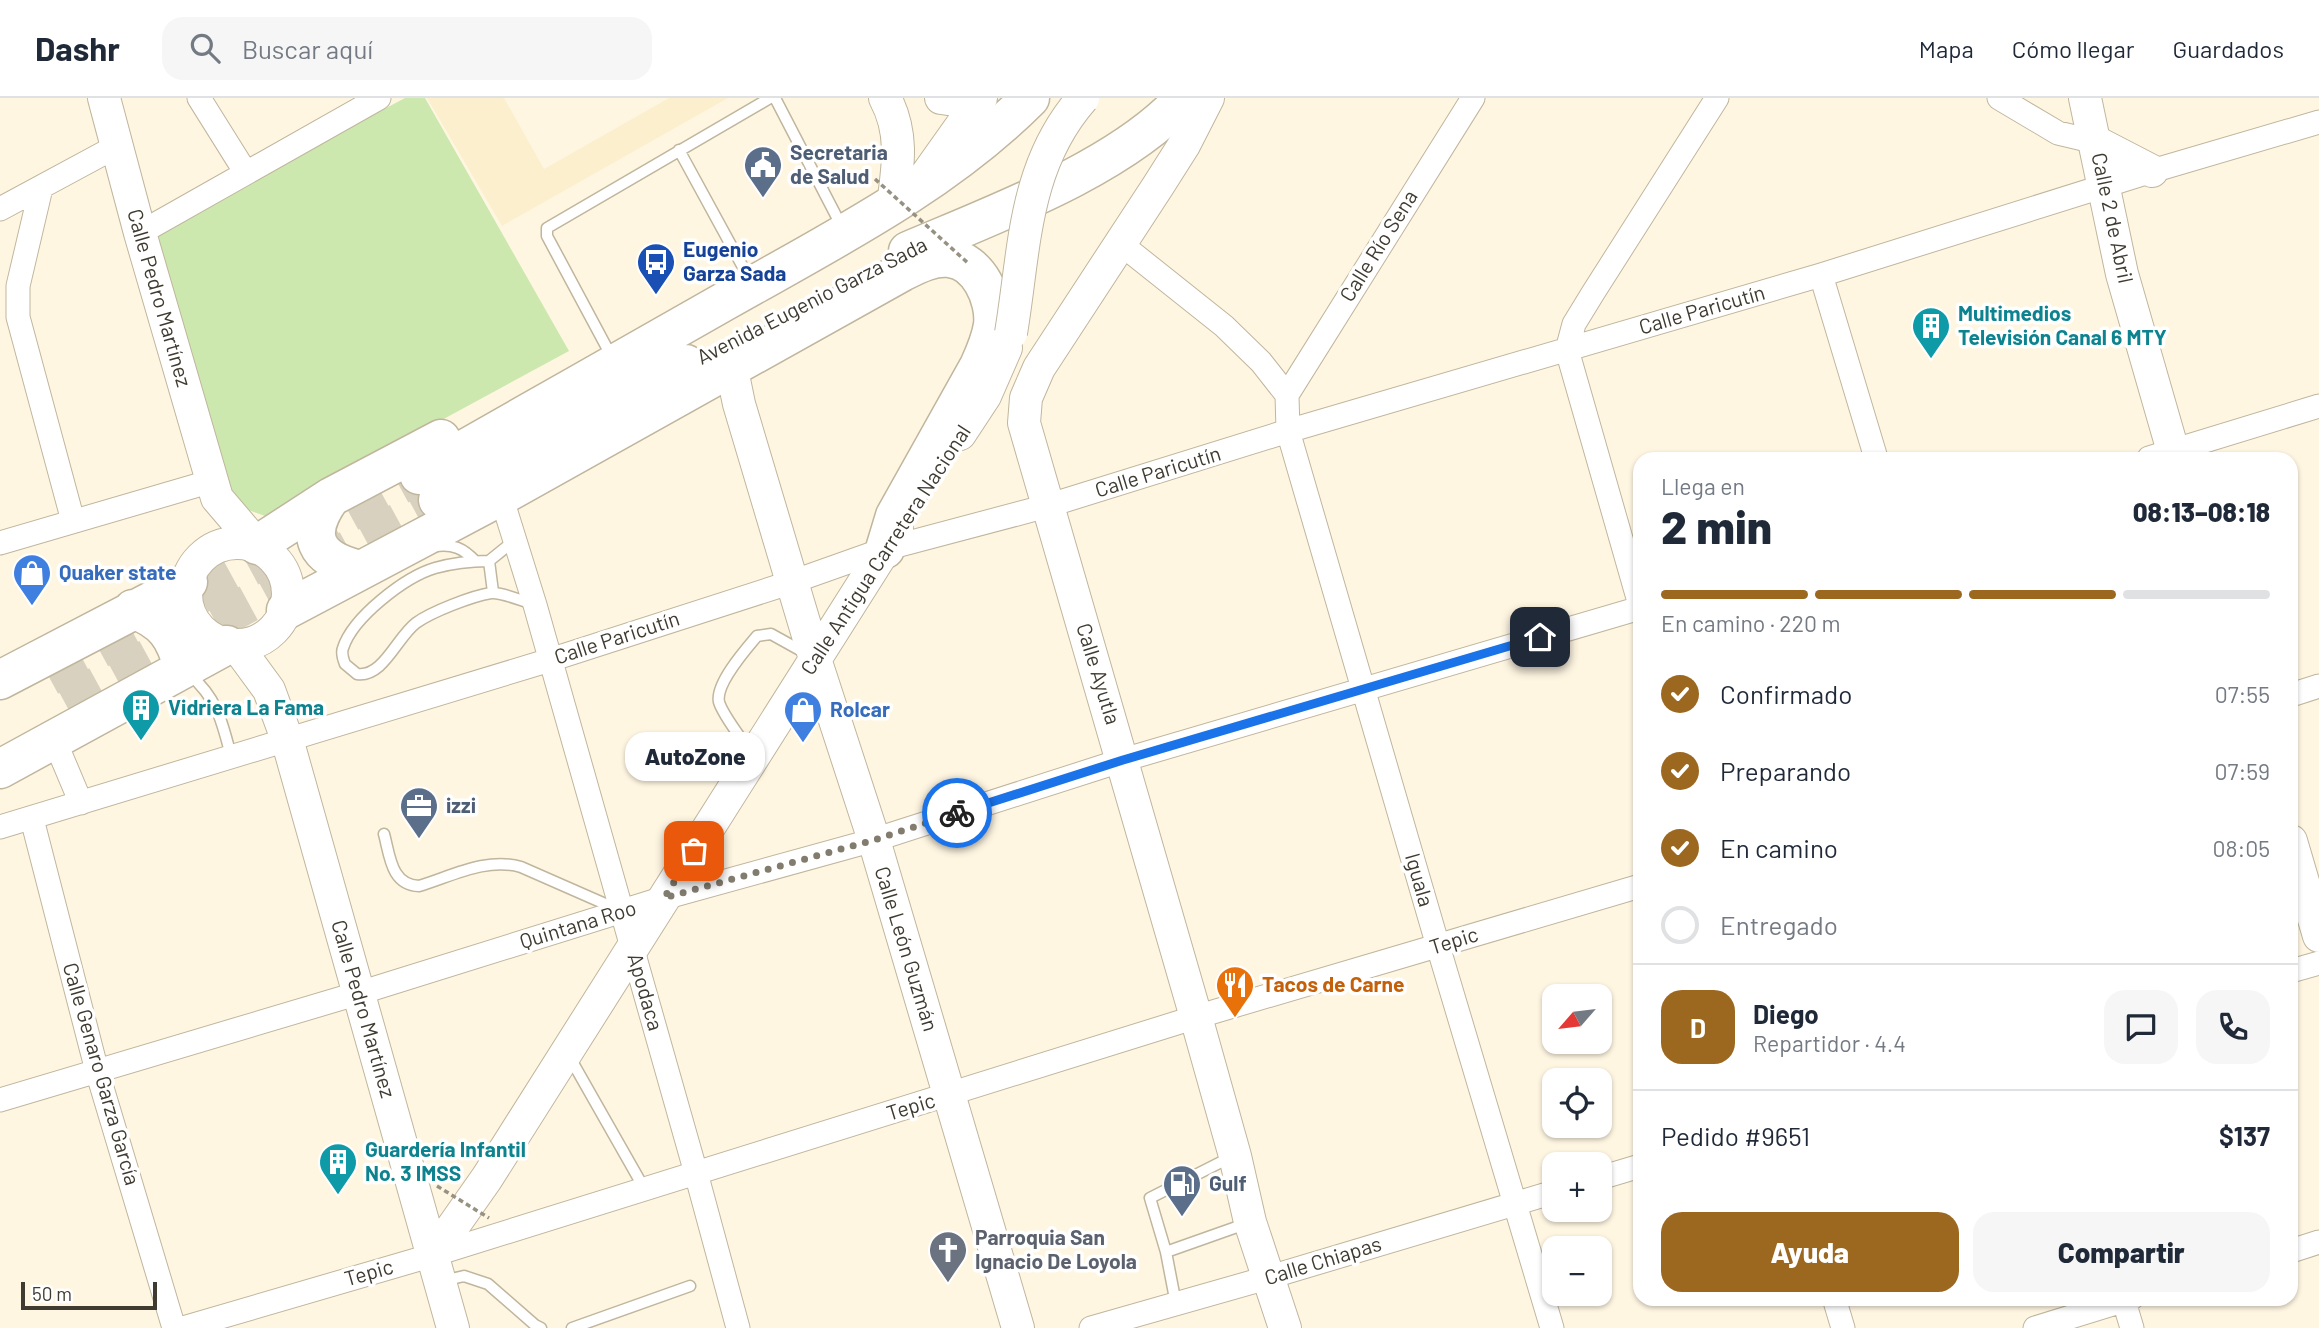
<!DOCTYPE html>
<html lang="es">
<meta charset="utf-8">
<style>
:root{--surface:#fff;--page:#f6f6f7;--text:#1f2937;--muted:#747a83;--line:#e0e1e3;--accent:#9c681f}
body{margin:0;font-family:Barlow,sans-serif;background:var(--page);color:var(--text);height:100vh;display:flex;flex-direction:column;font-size:26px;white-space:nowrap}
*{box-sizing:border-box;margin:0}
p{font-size:23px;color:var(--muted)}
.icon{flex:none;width:38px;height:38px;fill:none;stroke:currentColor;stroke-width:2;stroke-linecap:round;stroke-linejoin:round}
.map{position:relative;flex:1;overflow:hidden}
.sheet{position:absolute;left:1633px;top:354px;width:665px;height:854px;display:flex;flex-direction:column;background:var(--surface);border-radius:21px;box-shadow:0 2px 5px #0004}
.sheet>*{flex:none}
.needle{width:46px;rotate:242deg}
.fabs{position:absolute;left:1542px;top:886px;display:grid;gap:14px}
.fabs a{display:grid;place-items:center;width:70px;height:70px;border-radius:14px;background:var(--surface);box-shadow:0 2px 5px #0004;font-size:35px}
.scale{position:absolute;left:21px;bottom:18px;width:136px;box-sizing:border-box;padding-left:7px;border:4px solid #3f3b31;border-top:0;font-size:19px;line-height:24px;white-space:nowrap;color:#3f3b31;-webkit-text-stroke:5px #fff;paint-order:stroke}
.pin{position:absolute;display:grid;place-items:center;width:60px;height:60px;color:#fff;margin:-30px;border-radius:14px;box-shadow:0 4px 10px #0006}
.courier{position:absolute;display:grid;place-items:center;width:70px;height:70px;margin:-35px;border:5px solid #1a73e8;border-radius:50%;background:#fff;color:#222;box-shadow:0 2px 9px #0007}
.bubble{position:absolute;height:49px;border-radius:21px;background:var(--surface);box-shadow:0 2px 5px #0004;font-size:23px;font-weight:800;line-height:49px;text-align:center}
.headline em{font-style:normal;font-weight:800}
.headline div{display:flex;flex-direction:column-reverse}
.headline{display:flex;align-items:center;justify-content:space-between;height:119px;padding:0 28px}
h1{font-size:46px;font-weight:800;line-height:52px}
.bar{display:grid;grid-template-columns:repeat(4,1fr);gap:10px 7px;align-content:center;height:84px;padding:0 28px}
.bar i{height:9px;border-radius:5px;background:var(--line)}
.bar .active{background:var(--accent)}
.bar p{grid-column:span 4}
.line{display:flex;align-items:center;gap:18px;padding:0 28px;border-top:2px solid var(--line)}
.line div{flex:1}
.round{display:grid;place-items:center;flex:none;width:74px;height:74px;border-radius:21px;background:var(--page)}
ol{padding:0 28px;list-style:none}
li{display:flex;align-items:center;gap:21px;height:77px}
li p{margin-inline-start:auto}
li .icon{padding:7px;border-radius:50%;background:var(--accent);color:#fff;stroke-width:4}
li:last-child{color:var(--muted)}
li i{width:38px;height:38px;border:4px solid var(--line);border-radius:50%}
.cta{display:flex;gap:14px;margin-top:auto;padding:14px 28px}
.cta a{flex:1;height:80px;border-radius:21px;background:var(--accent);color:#fff;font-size:28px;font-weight:800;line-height:80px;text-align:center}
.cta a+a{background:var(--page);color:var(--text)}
header{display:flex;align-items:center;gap:42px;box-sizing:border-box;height:98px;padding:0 35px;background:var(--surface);border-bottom:2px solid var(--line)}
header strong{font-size:33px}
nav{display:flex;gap:38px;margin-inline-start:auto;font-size:24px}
.search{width:490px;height:63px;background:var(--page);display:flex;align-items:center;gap:18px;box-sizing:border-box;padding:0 24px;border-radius:21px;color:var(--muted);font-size:26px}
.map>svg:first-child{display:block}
.built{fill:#fcefce}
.green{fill:#cce8af}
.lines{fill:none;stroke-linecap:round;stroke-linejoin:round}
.highway-tunnel{stroke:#d9d1bf;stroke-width:38;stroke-dasharray:38 19;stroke-linecap:butt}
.lane-casing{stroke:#c0b69e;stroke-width:13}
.street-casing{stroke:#c0b69e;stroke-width:25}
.secondary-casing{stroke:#c0b69e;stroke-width:34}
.highway-casing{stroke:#c0b69e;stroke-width:41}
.lane{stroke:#fff;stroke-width:10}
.street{stroke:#fff;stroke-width:23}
.secondary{stroke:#fff;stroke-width:32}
.highway{stroke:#fff;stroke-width:38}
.secondary-bridge-casing{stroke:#c0b69e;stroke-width:34;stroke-linecap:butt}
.path-bridge{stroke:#979182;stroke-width:3.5;stroke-dasharray:5 3.5;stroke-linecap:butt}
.secondary-bridge{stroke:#fff;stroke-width:32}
.done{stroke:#827c6f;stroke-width:7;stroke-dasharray:0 12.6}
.route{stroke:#1a73e8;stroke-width:9}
.labels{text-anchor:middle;stroke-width:7;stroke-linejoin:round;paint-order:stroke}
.service-label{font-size:21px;font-weight:bold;fill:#4e5e75;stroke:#fff;text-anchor:start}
.street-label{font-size:21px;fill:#3f3b31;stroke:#fff}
.transit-label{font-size:21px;font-weight:bold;fill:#164399;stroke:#fff;text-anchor:start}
.culture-label{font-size:21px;font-weight:bold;fill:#0d838f;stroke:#fff;text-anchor:start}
.shop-label{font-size:21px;font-weight:bold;fill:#366cbe;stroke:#fff;text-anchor:start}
.food-label{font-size:21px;font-weight:bold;fill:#c56008;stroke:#fff;text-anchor:start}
.worship-label{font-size:21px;font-weight:bold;fill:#5b616d;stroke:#fff;text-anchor:start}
</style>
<header>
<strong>Dashr</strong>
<div class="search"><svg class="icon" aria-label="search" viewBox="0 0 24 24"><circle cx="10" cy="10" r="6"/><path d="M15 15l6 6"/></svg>Buscar aquí</div>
<nav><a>Mapa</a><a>Cómo llegar</a><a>Guardados</a></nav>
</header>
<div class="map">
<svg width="2319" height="1230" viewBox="0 0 2319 1230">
<rect width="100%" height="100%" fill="#fff6e2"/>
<path class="built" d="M427 0H504L544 71 669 0H728L502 128Z"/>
<path class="green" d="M405 0H425L569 253 265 418 226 404 155 133Z"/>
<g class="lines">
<path class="highway-tunnel" d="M49 579 419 377
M65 605 437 403"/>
<defs>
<path id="lane" d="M775 0 843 131
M679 52 750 182
M607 250 547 138V130L770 0
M515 442 489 463C471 463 453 465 435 470 405 479 353 519 343 550 341 555 343 561 345 566L357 576C383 580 397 539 416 525 431 514 472 498 491 495 503 494 521 503 533 506
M436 448C453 446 463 450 475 463
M489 463 493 494
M189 576C217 600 222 623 231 658
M751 655C743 642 723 618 719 604 715 586 746 551 757 538L771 536 807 556
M384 736C390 758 391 787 419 788 452 778 487 759 521 769L619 812
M569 958 644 1090
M1233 1058 1150 1100 1166 1154 1248 1125
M1166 1154 1176 1206
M443 1183 464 1178 488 1186 535 1227 541 1230
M572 1230 690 1188"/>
<path id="street" d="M199 0 246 75
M1999 0 2058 35 2096 44
M41 90 18 188V219L73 423
M0 111 117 48
M140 135 379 0
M1121 146 1224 228 1261 264 1287 297 1288 333 1438 848 1552 1230
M1821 177 1876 360
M1287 297 1473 0
M2149 360 2319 308
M501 398 535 507 696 1075 738 1230
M0 445 212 383
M1640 507 1567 252 1574 226 1593 195 1717 0
M2291 597 2319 588
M54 641 81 705
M32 721 97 973 174 1230
M0 729 550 562 792 484 885 451 1047 408 1288 333 1821 177 2152 73 2319 24
M2291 873 2319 865
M0 1002 369 892 664 800 874 742 1123 662 1640 510
M1600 1080 1640 1068
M2291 1153 2319 1144
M1834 1200 1843 1230
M2123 1200 2132 1230
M183 1230 433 1157 1196 919 1640 788
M1091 1230 1270 1179 1554 1094
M2035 1230 2132 1200"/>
<path id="secondary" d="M104 0 140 135 217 400 257 447
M885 0C904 35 898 69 893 107
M941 0 955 2 971 0
M1208 0 1184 47 1158 88 1039 270 1026 300 1024 325 1196 919 1235 1058 1250 1124 1285 1230
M2085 0 2122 176 2175 360
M2096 44 2152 73
M927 76 981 0
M732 272 739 306 815 561 874 742 1018 1230
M960 336 985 298 1006 250
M186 496a51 51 0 1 1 102 0a51 51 0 1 1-102 0Z
M236 547 269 592 287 641 453 1230
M2291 743 2319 838
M433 1157 487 1080 897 432"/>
<path id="highway" d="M908 153C995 116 1121 70 1184 0
M419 377C522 319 624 260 727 202 833 142 944 86 1030 0
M331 399C303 438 315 461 360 472
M438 402 686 266
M257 447 331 399 441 341
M133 511C164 523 175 538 183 570
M286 512 501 398 902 174C916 167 933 158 949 160 978 162 996 201 993 227 991 241 985 255 979 268L895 418 885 451
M0 582 188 484
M0 671 227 547"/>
</defs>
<use href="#lane" class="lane-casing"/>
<use href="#street" class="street-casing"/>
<use href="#secondary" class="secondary-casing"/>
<use href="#highway" class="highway-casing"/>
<use href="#lane" class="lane"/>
<use href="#street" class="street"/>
<use href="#secondary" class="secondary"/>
<use href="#highway" class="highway"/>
<defs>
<path id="secondary-bridge" d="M1011 235C1025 151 1023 68 1083 0"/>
</defs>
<use href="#secondary-bridge" class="secondary-bridge-casing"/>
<path class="path-bridge" d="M875 81 969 166
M437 1088 489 1120"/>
<use href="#secondary-bridge" class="secondary-bridge"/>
</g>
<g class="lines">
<path class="done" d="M694 753 664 800 874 742 957 715"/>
<path class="route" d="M957 715 1123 662 1540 539"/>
</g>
<defs>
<symbol id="civic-pin" viewBox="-11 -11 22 30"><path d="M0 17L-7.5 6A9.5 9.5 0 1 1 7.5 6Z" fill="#5c6f8a" stroke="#fff"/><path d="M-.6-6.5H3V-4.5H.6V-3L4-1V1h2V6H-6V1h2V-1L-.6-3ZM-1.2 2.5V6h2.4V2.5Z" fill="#fff"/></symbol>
<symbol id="bus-pin" viewBox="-11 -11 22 30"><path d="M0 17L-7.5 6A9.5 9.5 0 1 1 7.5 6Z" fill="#1a4fb4" stroke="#fff"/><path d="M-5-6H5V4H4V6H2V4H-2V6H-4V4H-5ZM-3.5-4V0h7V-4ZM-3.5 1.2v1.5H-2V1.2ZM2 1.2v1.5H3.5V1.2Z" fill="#fff"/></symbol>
<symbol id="building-pin" viewBox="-11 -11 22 30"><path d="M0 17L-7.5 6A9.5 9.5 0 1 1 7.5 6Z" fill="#0f9aa8" stroke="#fff"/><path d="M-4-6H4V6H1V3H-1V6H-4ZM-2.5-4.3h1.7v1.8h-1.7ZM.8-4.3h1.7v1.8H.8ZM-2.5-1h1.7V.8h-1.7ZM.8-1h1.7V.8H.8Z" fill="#fff"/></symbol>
<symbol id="shop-pin" viewBox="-11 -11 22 30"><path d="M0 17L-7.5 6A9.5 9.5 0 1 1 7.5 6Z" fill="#3f7fe0" stroke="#fff"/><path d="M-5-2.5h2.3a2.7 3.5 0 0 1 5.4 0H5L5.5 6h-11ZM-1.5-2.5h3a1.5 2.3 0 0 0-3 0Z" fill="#fff"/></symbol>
<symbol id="office-pin" viewBox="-11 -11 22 30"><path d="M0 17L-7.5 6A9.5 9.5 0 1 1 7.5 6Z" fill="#5c6f8a" stroke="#fff"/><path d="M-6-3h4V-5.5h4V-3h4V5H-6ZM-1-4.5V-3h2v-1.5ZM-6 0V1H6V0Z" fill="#fff"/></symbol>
<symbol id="restaurant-pin" viewBox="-11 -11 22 30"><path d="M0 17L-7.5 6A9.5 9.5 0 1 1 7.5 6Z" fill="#e8710a" stroke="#fff"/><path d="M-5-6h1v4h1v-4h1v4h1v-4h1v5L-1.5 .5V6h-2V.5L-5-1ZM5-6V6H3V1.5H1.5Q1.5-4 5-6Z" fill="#fff"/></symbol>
<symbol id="fuel-pin" viewBox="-11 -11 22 30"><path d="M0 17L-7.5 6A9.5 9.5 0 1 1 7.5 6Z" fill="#5c6f8a" stroke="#fff"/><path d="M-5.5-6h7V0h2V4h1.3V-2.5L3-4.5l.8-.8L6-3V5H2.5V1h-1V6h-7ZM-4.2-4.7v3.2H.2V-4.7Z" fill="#fff"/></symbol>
<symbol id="church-pin" viewBox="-11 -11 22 30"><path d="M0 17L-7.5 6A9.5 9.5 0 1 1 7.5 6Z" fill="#6b7280" stroke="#fff"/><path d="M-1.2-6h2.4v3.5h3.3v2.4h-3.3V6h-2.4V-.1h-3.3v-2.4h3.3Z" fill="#fff"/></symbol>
</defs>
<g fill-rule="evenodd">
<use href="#civic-pin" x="741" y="45" width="44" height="60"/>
<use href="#bus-pin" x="634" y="142" width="44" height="60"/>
<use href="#building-pin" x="1909" y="206" width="44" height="60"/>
<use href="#shop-pin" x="10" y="453" width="44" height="60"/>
<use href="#building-pin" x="119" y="588" width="44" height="60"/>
<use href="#shop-pin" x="781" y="590" width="44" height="60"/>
<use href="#office-pin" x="397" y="686" width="44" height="60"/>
<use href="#restaurant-pin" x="1213" y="865" width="44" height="60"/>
<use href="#building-pin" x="316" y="1042" width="44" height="60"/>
<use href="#fuel-pin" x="1160" y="1064" width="44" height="60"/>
<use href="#church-pin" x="926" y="1130" width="44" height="60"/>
</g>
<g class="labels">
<g class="service-label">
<text x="790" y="62">Secretaria<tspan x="790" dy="24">de Salud</tspan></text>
<text x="446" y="715">izzi</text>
<text x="1209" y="1093">Gulf</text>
</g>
<g class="street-label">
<text transform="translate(2112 120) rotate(78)" y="7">Calle 2 de Abril</text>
<text transform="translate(1379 148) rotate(-58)" y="7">Calle Río Sena</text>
<text transform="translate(159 200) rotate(74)" y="7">Calle Pedro Martínez</text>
<text transform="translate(812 203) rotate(-27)" y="7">Avenida Eugenio Garza Sada</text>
<text transform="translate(1702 212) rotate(-16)" y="7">Calle Paricutín</text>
<text transform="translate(1158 374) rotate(-17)" y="7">Calle Paricutín</text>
<text transform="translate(886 452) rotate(-57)" y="7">Calle Antigua Carretera Nacional</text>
<text transform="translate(617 540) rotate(-18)" y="7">Calle Paricutín</text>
<text transform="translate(1098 576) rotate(73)" y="7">Calle Ayutla</text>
<text transform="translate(1419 782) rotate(74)" y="7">Iguala</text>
<text transform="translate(578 827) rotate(-17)" y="7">Quintana Roo</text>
<text transform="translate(1454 843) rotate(-17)" y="7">Tepic</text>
<text transform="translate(906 851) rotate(73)" y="7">Calle León Guzmán</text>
<text transform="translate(645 894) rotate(74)" y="7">Apodaca</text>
<text transform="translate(363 911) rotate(74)" y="7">Calle Pedro Martínez</text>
<text transform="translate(101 976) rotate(74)" y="7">Calle Genaro Garza García</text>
<text transform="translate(911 1009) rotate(-17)" y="7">Tepic</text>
<text transform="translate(1323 1163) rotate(-17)" y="7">Calle Chiapas</text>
<text transform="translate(369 1175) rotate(-16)" y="7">Tepic</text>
</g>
<g class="transit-label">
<text x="683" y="159">Eugenio<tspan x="683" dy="24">Garza Sada</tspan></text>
</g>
<g class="culture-label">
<text x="1958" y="223">Multimedios<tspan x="1958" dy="24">Televisión Canal 6 MTY</tspan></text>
<text x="168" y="617">Vidriera La Fama</text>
<text x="365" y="1059">Guardería Infantil<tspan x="365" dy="24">No. 3 IMSS</tspan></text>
</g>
<g class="shop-label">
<text x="59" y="482">Quaker state</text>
<text x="830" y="619">Rolcar</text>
</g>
<g class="food-label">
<text x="1262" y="894">Tacos de Carne</text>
</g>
<g class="worship-label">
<text x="975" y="1147">Parroquia San<tspan x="975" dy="24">Ignacio De Loyola</tspan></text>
</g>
</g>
</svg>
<div class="fabs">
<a><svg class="needle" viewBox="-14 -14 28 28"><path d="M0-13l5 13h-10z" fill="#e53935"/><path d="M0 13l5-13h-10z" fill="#747a83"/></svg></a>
<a><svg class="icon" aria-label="locate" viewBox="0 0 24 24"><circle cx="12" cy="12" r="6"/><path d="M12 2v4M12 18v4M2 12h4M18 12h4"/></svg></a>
<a>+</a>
<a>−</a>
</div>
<div class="scale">50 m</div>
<div class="pin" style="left:694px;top:753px;background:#ea580c"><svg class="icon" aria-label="bag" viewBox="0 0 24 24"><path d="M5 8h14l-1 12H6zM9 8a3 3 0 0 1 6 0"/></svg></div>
<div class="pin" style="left:1540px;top:539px;background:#1f2937"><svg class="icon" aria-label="home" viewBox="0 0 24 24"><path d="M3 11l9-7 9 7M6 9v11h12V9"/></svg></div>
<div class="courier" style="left:957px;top:715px"><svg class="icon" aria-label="bike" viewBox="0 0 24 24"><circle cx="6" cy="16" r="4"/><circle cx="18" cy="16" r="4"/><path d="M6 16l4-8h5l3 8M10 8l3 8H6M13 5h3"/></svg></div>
<div class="bubble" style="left:625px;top:634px;width:140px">AutoZone</div>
<section class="sheet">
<div class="headline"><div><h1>2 min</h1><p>Llega en</p></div><em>08:13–08:18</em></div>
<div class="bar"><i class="active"></i><i class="active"></i><i class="active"></i><i></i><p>En camino · 220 m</p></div>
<ol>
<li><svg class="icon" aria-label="check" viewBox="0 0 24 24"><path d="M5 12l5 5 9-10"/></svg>Confirmado<p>07:55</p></li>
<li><svg class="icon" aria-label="check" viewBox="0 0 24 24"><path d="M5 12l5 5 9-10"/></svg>Preparando<p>07:59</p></li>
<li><svg class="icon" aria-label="check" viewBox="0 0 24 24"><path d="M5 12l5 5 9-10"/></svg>En camino<p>08:05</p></li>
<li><i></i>Entregado</li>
</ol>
<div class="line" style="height:126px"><b class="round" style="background:var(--accent);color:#fff">D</b><div><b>Diego</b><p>Repartidor · 4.4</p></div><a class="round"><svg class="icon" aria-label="chat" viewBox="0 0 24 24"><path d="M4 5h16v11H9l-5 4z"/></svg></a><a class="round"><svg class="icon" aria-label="phone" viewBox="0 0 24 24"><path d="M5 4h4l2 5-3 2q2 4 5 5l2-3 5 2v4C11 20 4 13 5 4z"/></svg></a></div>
<div class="line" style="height:91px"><div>Pedido #9651</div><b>$137</b></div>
<div class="cta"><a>Ayuda</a><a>Compartir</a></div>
</section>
</div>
